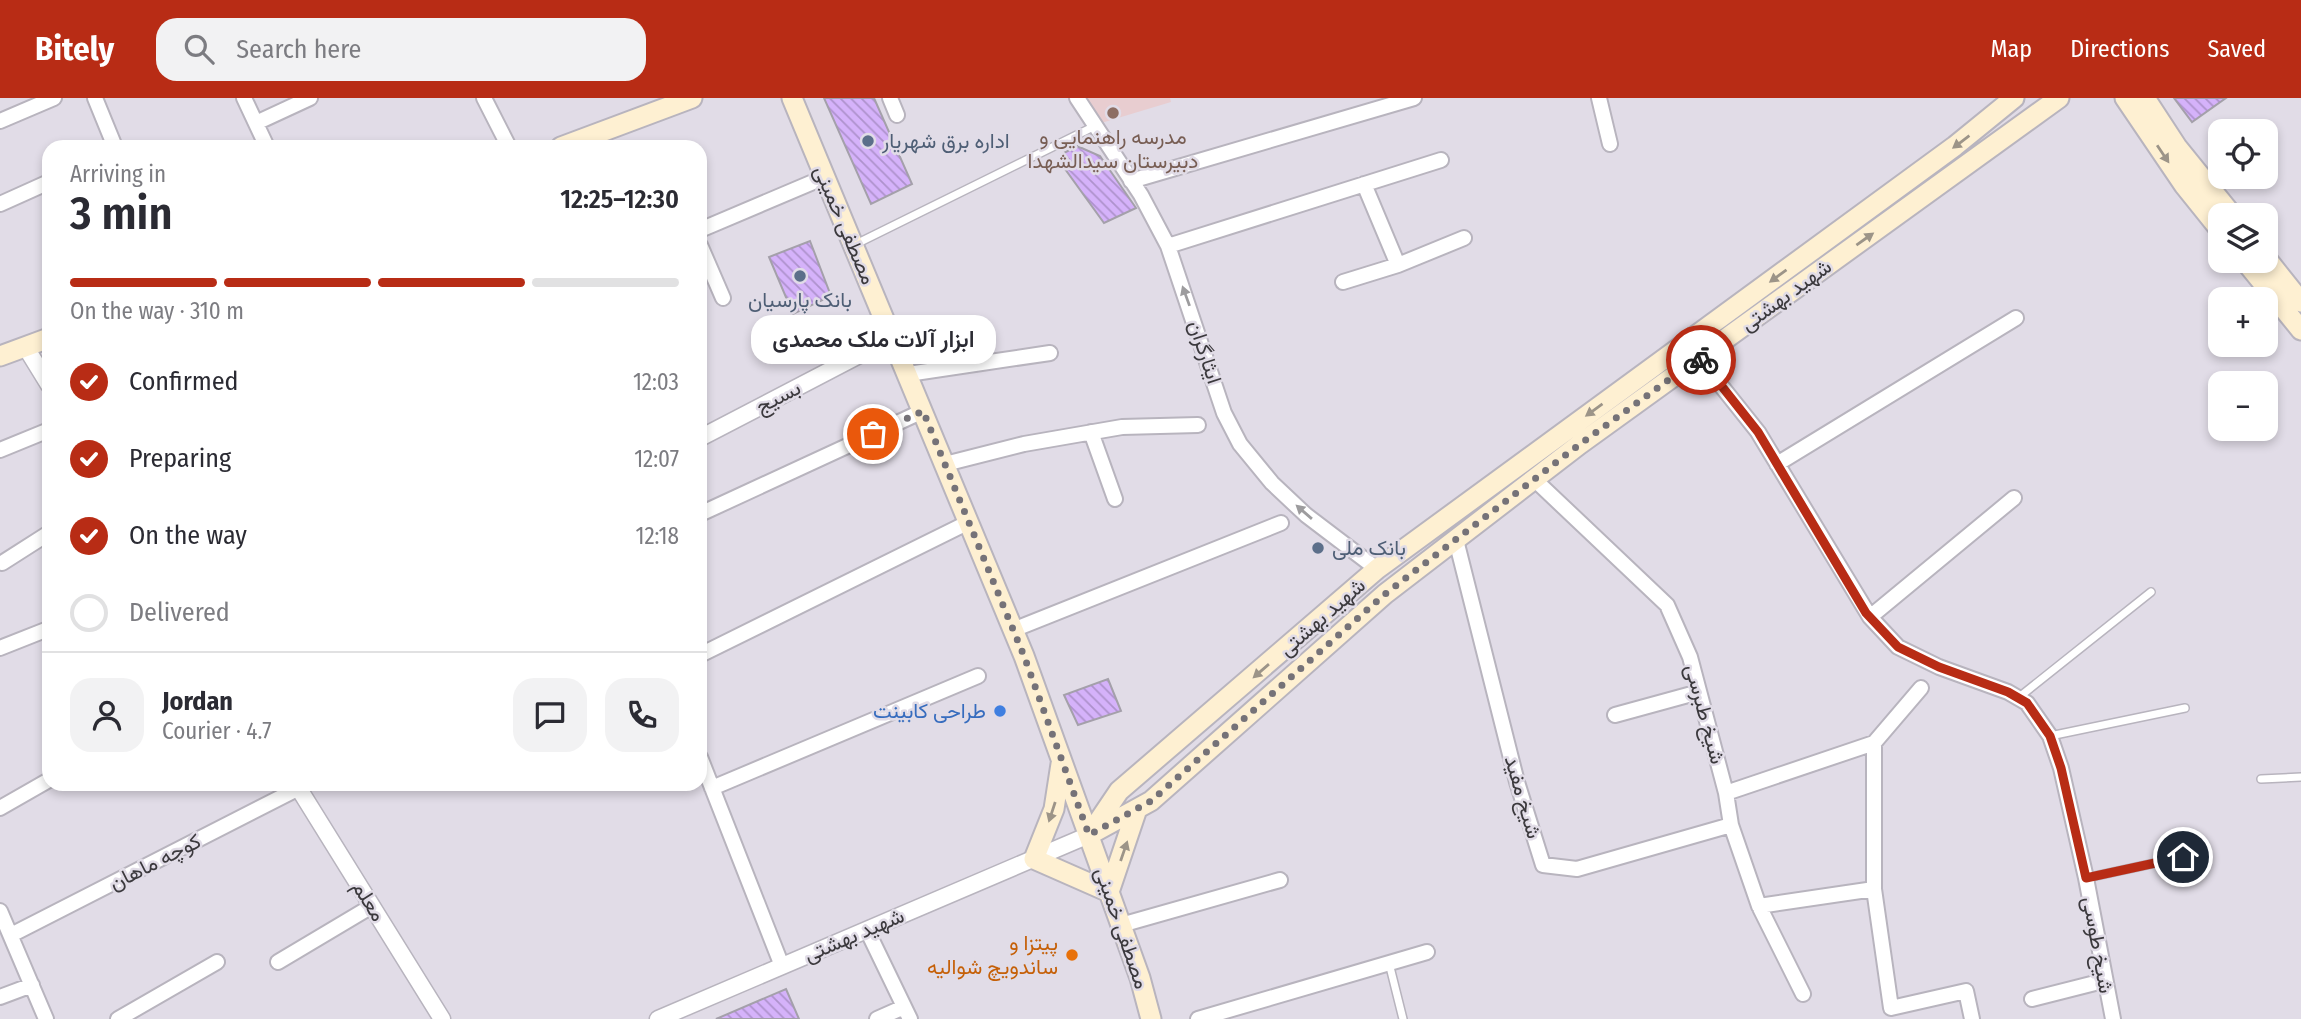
<!DOCTYPE html>
<meta charset="utf-8">
<style>
:root{--surface:#fff;--page:#f2f2f3;--text:#2b2b33;--muted:#7c7c81;--line:#e1e1e2;--accent:#b82c15}
body{margin:0;font-family:"Fira Sans Condensed",Vazirmatn,sans-serif;background:var(--page);color:var(--text);height:100vh;display:flex;flex-direction:column;font-size:26px;white-space:nowrap}
*{box-sizing:border-box;margin:0}
p{font-size:23px;color:var(--muted)}
.icon{flex:none;width:38px;height:38px;fill:none;stroke:currentColor;stroke-width:2;stroke-linecap:round;stroke-linejoin:round}
.map{position:relative;flex:1;overflow:hidden}
.panel{position:absolute;left:42px;top:42px;width:665px;height:651px;display:flex;flex-direction:column;background:var(--surface);border-radius:21px;box-shadow:0 4px 10px #0003}
.panel>*{flex:none}
.buttons{position:absolute;left:2208px;top:21px;display:grid;gap:14px}
.buttons a{display:grid;place-items:center;width:70px;height:70px;border-radius:14px;background:var(--surface);box-shadow:0 4px 10px #0003;font-size:35px}
.pin{position:absolute;display:grid;place-items:center;width:60px;height:60px;color:#fff;margin:-30px;border:4px solid #fff;border-radius:50%;box-shadow:0 2px 7px #0007}
.courier{position:absolute;display:grid;place-items:center;width:70px;height:70px;margin:-35px;border:5px solid #b82c15;border-radius:50%;background:#fff;color:#222;box-shadow:0 2px 9px #0007}
.bubble{position:absolute;height:49px;border-radius:21px;background:var(--surface);box-shadow:0 4px 10px #0003;font-size:23px;font-weight:600;line-height:49px;text-align:center}
.overview em{font-style:normal;font-weight:600}
.overview div{display:flex;flex-direction:column-reverse}
.overview{display:flex;align-items:center;justify-content:space-between;height:119px;padding:0 28px}
h1{font-size:46px;font-weight:600;line-height:52px}
.bar{display:grid;grid-template-columns:repeat(4,1fr);gap:10px 7px;align-content:center;height:84px;padding:0 28px}
.bar i{height:9px;border-radius:5px;background:var(--line)}
.bar .current{background:var(--accent)}
.bar p{grid-column:span 4}
.line{display:flex;align-items:center;gap:18px;padding:0 28px;border-top:2px solid var(--line)}
.line div{flex:1}
.round{display:grid;place-items:center;flex:none;width:74px;height:74px;border-radius:21px;background:var(--page)}
ol{padding:0 28px;list-style:none}
li{display:flex;align-items:center;gap:21px;height:77px}
li p{margin-inline-start:auto}
li .icon{padding:7px;border-radius:50%;background:var(--accent);color:#fff;stroke-width:4}
li:last-child{color:var(--muted)}
li i{width:38px;height:38px;border:4px solid var(--line);border-radius:50%}
header{display:flex;align-items:center;gap:42px;box-sizing:border-box;height:98px;padding:0 35px;background:var(--accent);color:#fff}
header strong{font-size:33px}
nav{display:flex;gap:38px;margin-inline-start:auto;font-size:24px}
.search{width:490px;height:63px;background:var(--page);display:flex;align-items:center;gap:18px;box-sizing:border-box;padding:0 24px;border-radius:21px;color:var(--muted);font-size:26px}
.map>svg:first-child{display:block}
.education{fill:#e8cdd0}
.building{fill:url(#building-back-hatch);stroke:#a4a0aa;stroke-width:2}
.lines{fill:none;stroke-linecap:round;stroke-linejoin:round}
.service-casing{stroke:#b8b4be;stroke-width:10}
.minor-casing{stroke:#b8b4be;stroke-width:18}
.tertiary-casing{stroke:#b8b4be;stroke-width:19}
.secondary-casing{stroke:#b8b4be;stroke-width:23}
.service{stroke:#fff;stroke-width:7}
.minor{stroke:#fff;stroke-width:14}
.tertiary{stroke:#fff;stroke-width:16}
.secondary{stroke:#fef0d2;stroke-width:19}
.oneway{fill:#9c9488}
.oneway2{fill:#9d9c9e}
.done{stroke:#757278;stroke-width:7;stroke-dasharray:0 12.6}
.route{stroke:#b82c15;stroke-width:9}
.education-dot{fill:#8d6e63;stroke:#e1dce7;stroke-width:2.5}
.service-dot{fill:#5c6f8a;stroke:#e1dce7;stroke-width:2.5}
.shop-dot{fill:#3f7fe0;stroke:#e1dce7;stroke-width:2.5}
.food-dot{fill:#e8710a;stroke:#e1dce7;stroke-width:2.5}
.labels{text-anchor:middle;stroke-width:5;stroke-linejoin:round;paint-order:stroke}
.education-label{font-size:21px;fill:#785e54;stroke:#e1dce7}
.service-label{font-size:21px;fill:#4e5e75;stroke:#e1dce7;text-anchor:start}
.street-label{font-size:21px;fill:#3b393d;stroke:#e1dce7}
.shop-label{font-size:21px;fill:#366cbe;stroke:#e1dce7;text-anchor:end}
.food-label{font-size:21px;fill:#c56008;stroke:#e1dce7;text-anchor:end}
</style>
<header>
<strong>Bitely</strong>
<div class="search"><svg class="icon" aria-label="search" viewBox="0 0 24 24"><circle cx="10" cy="10" r="6"/><path d="M15 15l6 6"/></svg>Search here</div>
<nav><a>Map</a><a>Directions</a><a>Saved</a></nav>
</header>
<div class="map">
<svg width="2301" height="921" viewBox="0 0 2301 921">
<defs>
<pattern id="building-back-hatch" width="6" height="6" patternUnits="userSpaceOnUse" patternTransform="scale(1.75)"><rect width="6" height="6" fill="#d5b2fa"/><path d="M-1 5l2 2M0 0l6 6M5-1l2 2" fill="none" stroke="#ae92cc"/></pattern>
</defs>
<rect width="100%" height="100%" fill="#e1dce7"/>
<path class="education" d="M1085 0H1170L1171 4 1098 26Z"/>
<path class="building" d="M824 0H874L912 86 871 106Z
M2174 0H2226L2192 24Z
M1077 48 1100 58 1136 110 1104 125 1060 64 1062 56Z
M810 143 831 198 793 216 769 159Z
M1108 581 1121 613 1078 627 1064 597Z
M786 891 799 921H716Z"/>
<g class="lines">
<defs>
<path id="service" d="M854 147 1095 28
M2018 600 2151 494
M2050 638 2185 610
M2261 681 2301 679
M2086 780 2183 759
M1389 865 1403 921"/>
<path id="minor" d="M95 0 115 49
M244 0 267 49
M484 0 509 49
M890 0 897 17
M1077 0 1141 97 1168 148 1224 315 1240 346 1272 385 1306 417 1377 471
M1599 0 1610 46
M0 23 54 0
M256 25 310 0
M1131 83 1414 0
M1364 86 1398 167
M0 106 49 84
M700 132 825 79
M700 147 723 200
M1168 148 1441 62
M1343 184 1398 167 1464 140
M1699 260 1758 334 1870 519 1898 549 1939 569 2008 594 2027 605 2050 638 2061 670 2086 780 2113 921
M908 276 1050 255
M1091 334 1115 401
M0 352 49 332
M945 366 1024 346 1122 329 1198 327
M1777 366 2016 220
M1534 381 1667 507 1690 559 1726 695 1731 727 1759 808 1803 896
M700 416 923 313
M1456 442 1517 684 1543 767 1577 771 1731 727
M2 465 49 435
M1870 519 2014 400
M1013 532 1281 425
M0 550 48 531
M700 557 969 424
M1615 617 1699 594
M700 659 782 868
M712 690 978 578
M1726 695 1874 645 1921 590
M0 710 49 682
M1874 791 1891 910 1966 893 1972 921
M1759 808 1874 791V645
M0 813 46 921
M1121 827 1280 782
M867 832 910 921
M11 837 299 690
M278 864 372 808
M0 899 32 887
M2032 901 2103 883
M118 921 217 864
M877 921 904 909
M1198 921 1427 854"/>
<path id="tertiary" d="M25 248 49 287
M700 340 892 240
M296 686 442 921
M658 921 1089 737"/>
<path id="secondary" d="M792 0 1024 558 1140 880 1151 921
M2125 0 2184 87 2221 133
M2145 0 2177 49 2232 117
M561 49 692 0
M2266 160 2301 204
M2245 163 2301 232
M0 258 49 240
M1061 666 1054 711 1034 761 1109 794 1137 711
M1092 733 1119 693 1377 471 1955 48 2014 0
M1089 737 1151 703 1385 496 1580 346 2059 0"/>
</defs>
<use href="#service" class="service-casing"/>
<use href="#minor" class="minor-casing"/>
<use href="#tertiary" class="tertiary-casing"/>
<use href="#secondary" class="secondary-casing"/>
<use href="#service" class="service"/>
<use href="#minor" class="minor"/>
<use href="#tertiary" class="tertiary"/>
<use href="#secondary" class="secondary"/>
</g>
<defs><path id="oneway-solid" d="M-6-.8H1V-3.2L6.5 0L1 3.2V.8H-6Z" transform="scale(1.75)"/></defs>
<g class="oneway">
<use href="#oneway-solid" transform="translate(1961 44) rotate(143)"/>
<use href="#oneway-solid" transform="translate(2163 56) rotate(56)"/>
<use href="#oneway-solid" transform="translate(1865 141) rotate(-35)"/>
<use href="#oneway-solid" transform="translate(1778 178) rotate(144)"/>
<use href="#oneway-solid" transform="translate(1594 312) rotate(144)"/>
<use href="#oneway-solid" transform="translate(1261 573) rotate(139)"/>
<use href="#oneway-solid" transform="translate(1052 714) rotate(108)"/>
<use href="#oneway-solid" transform="translate(1124 753) rotate(-71)"/>
</g>
<g class="oneway2">
<use href="#oneway-solid" transform="translate(1186 198) rotate(-110)"/>
<use href="#oneway-solid" transform="translate(1304 414) rotate(-139)"/>
</g>
<g class="lines">
<path class="done" d="M873 336 923 313 1024 558 1089 737 1151 703 1385 496 1580 346 1699 260 1701 262"/>
<path class="route" d="M1701 262 1758 334 1866 515 1898 549 1939 569 2008 594 2027 605 2050 638 2061 670 2086 780 2183 759"/>
</g>
<circle class="education-dot" cx="1113" cy="15" r="7"/>
<g class="service-dot">
<circle cx="868" cy="43" r="7"/>
<circle cx="800" cy="178" r="7"/>
<circle cx="1318" cy="450" r="7"/>
</g>
<circle class="shop-dot" cx="1000" cy="613" r="7"/>
<circle class="food-dot" cx="1072" cy="857" r="7"/>
<g class="labels">
<g class="education-label">
<text x="1113" y="46">مدرسه راهنمایی و<tspan x="1113" dy="24">دبیرستان سیدالشهدا</tspan></text>
</g>
<g class="service-label">
<text x="882" y="50">اداره برق شهریار</text>
<text x="800" y="209" text-anchor="middle">بانک پارسیان</text>
<text x="1332" y="457">بانک ملی</text>
</g>
<g class="street-label">
<text transform="translate(845 127) rotate(67)" y="7">مصطفی خمینی</text>
<text transform="translate(1786 197) rotate(-36)" y="7">شهید بهشتی</text>
<text transform="translate(1205 254) rotate(72)" y="7">ایثارگران</text>
<text transform="translate(778 299) rotate(-27)" y="7">بسیج</text>
<text transform="translate(1322 519) rotate(-41)" y="7">شهید بهشتی</text>
<text transform="translate(1705 616) rotate(75)" y="7">شیخ طبرسی</text>
<text transform="translate(1523 699) rotate(74)" y="7">شیخ مفید</text>
<text transform="translate(155 764) rotate(-27)" y="7">کوچه ماهان</text>
<text transform="translate(369 803) rotate(58)" y="7">معلم</text>
<text transform="translate(1122 830) rotate(71)" y="7">مصطفی خمینی</text>
<text transform="translate(854 837) rotate(-23)" y="7">شهید بهشتی</text>
<text transform="translate(2098 847) rotate(80)" y="7">شیخ طوسی</text>
</g>
<g class="shop-label">
<text x="986" y="620">طراحی کابینت</text>
</g>
<g class="food-label">
<text x="1058" y="852">پیتزا و<tspan x="1058" dy="24">ساندویچ شوالیه</tspan></text>
</g>
</g>
</svg>
<div class="buttons">
<a><svg class="icon" aria-label="locate" viewBox="0 0 24 24"><circle cx="12" cy="12" r="6"/><path d="M12 2v4M12 18v4M2 12h4M18 12h4"/></svg></a>
<a><svg class="icon" aria-label="layers" viewBox="0 0 24 24"><path d="M12 4l9 5-9 5-9-5zM3 14l9 5 9-5"/></svg></a>
<a>+</a>
<a>−</a>
</div>
<div class="pin" style="left:873px;top:336px;background:#ea580c"><svg class="icon" aria-label="bag" viewBox="0 0 24 24"><path d="M5 8h14l-1 12H6zM9 8a3 3 0 0 1 6 0"/></svg></div>
<div class="pin" style="left:2183px;top:759px;background:#1f2937"><svg class="icon" aria-label="home" viewBox="0 0 24 24"><path d="M3 11l9-7 9 7M6 9v11h12V9"/></svg></div>
<div class="courier" style="left:1701px;top:262px"><svg class="icon" aria-label="bike" viewBox="0 0 24 24"><circle cx="6" cy="16" r="4"/><circle cx="18" cy="16" r="4"/><path d="M6 16l4-8h5l3 8M10 8l3 8H6M13 5h3"/></svg></div>
<div class="bubble" style="left:751px;top:217px;width:245px">ابزار آلات ملک محمدی</div>
<section class="panel">
<div class="overview"><div><h1>3 min</h1><p>Arriving in</p></div><em>12:25–12:30</em></div>
<div class="bar"><i class="current"></i><i class="current"></i><i class="current"></i><i></i><p>On the way · 310 m</p></div>
<ol>
<li><svg class="icon" aria-label="check" viewBox="0 0 24 24"><path d="M5 12l5 5 9-10"/></svg>Confirmed<p>12:03</p></li>
<li><svg class="icon" aria-label="check" viewBox="0 0 24 24"><path d="M5 12l5 5 9-10"/></svg>Preparing<p>12:07</p></li>
<li><svg class="icon" aria-label="check" viewBox="0 0 24 24"><path d="M5 12l5 5 9-10"/></svg>On the way<p>12:18</p></li>
<li><i></i>Delivered</li>
</ol>
<div class="line" style="height:126px"><a class="round"><svg class="icon" aria-label="person" viewBox="0 0 24 24"><circle cx="12" cy="8" r="4"/><path d="M4 21q1-7 8-7t8 7"/></svg></a><div><b>Jordan</b><p>Courier · 4.7</p></div><a class="round"><svg class="icon" aria-label="chat" viewBox="0 0 24 24"><path d="M4 5h16v11H9l-5 4z"/></svg></a><a class="round"><svg class="icon" aria-label="phone" viewBox="0 0 24 24"><path d="M5 4h4l2 5-3 2q2 4 5 5l2-3 5 2v4C11 20 4 13 5 4z"/></svg></a></div>
</section>
</div>
